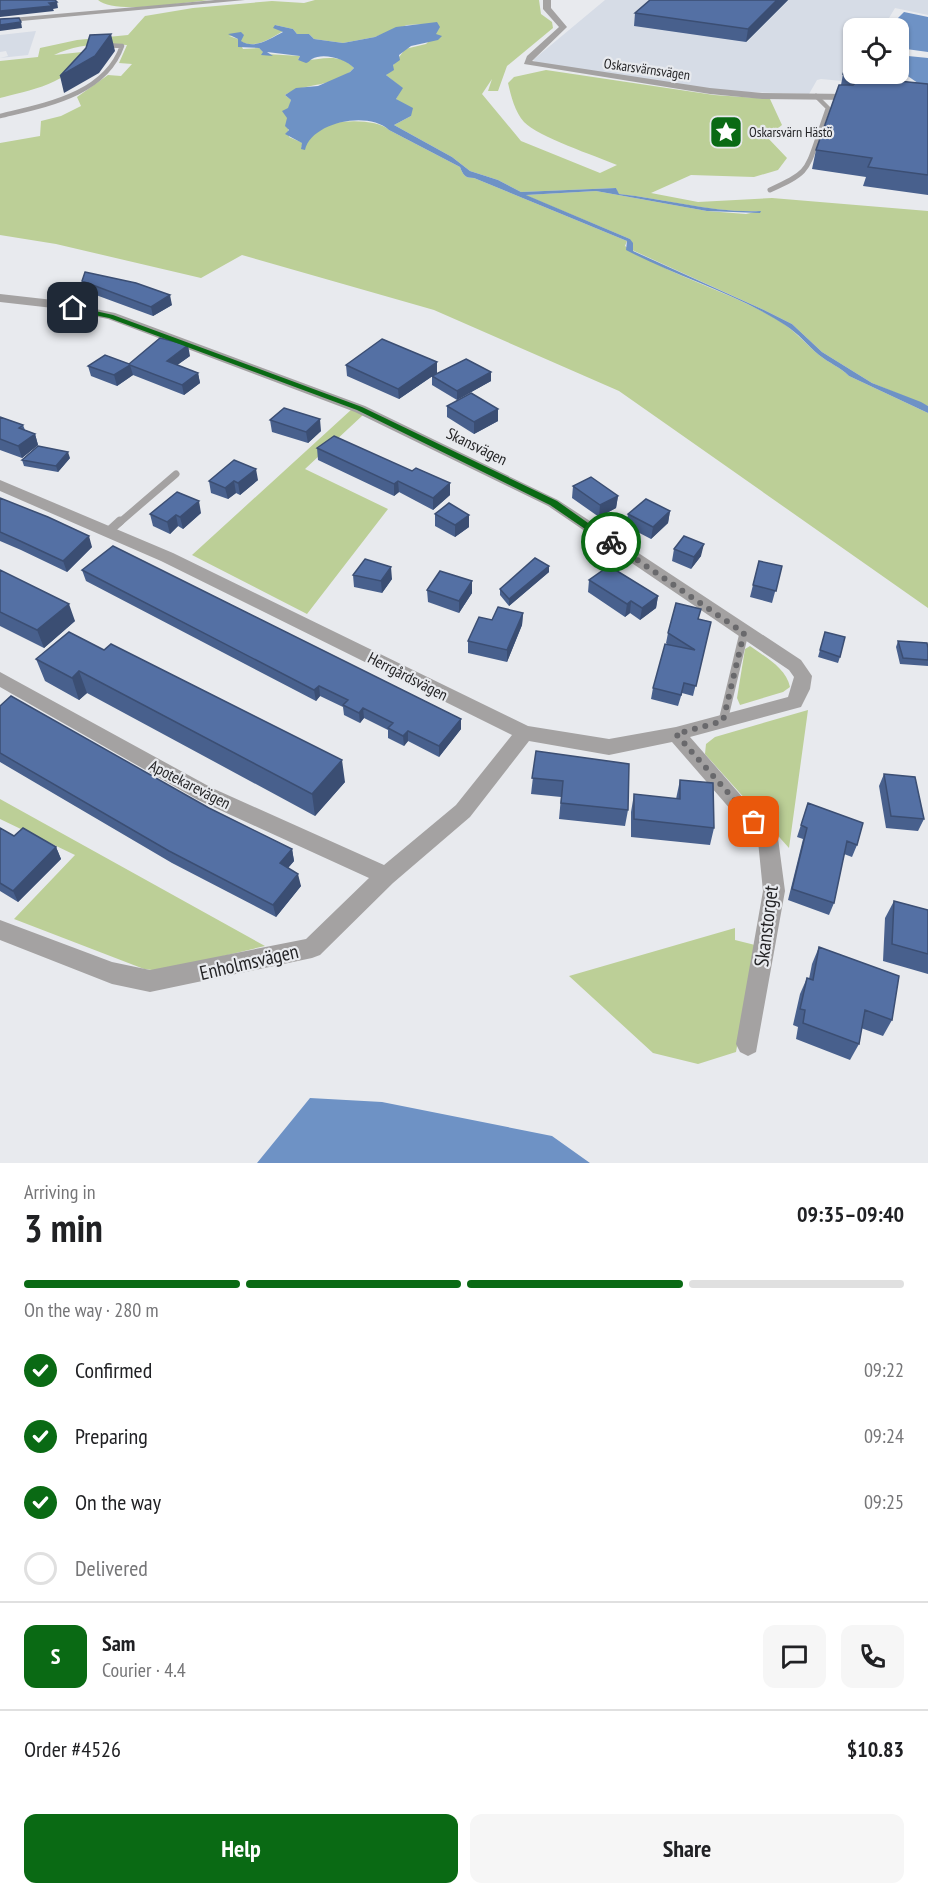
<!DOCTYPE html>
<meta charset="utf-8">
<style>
:root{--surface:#fff;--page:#f6f6f6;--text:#202124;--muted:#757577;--line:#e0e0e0;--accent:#0a6a14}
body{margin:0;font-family:"PT Sans Narrow",sans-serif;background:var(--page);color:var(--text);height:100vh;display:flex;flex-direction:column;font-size:22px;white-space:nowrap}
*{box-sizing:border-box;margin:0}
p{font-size:20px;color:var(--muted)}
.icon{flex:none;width:33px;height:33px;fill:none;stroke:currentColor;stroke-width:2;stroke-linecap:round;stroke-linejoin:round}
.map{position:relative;height:1163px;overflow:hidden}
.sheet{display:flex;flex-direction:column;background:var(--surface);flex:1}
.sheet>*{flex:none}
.buttons{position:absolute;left:843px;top:18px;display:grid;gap:12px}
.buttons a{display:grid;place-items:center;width:66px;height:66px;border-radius:12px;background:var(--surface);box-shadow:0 2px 4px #0004;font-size:30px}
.pin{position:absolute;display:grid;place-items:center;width:51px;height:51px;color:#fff;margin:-26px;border-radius:12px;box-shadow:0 3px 9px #0006}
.courier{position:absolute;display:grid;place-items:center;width:60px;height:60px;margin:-30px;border:4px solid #0a6a14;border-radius:50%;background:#fff;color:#222;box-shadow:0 2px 8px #0007}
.headline em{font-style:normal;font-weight:700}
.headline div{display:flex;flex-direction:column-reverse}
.headline{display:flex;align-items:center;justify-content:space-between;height:102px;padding:0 24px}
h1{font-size:39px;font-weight:700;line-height:45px}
.bar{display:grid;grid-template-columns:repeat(4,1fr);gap:9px 6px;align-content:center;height:72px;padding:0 24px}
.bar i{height:8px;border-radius:4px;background:var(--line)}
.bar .selected{background:var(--accent)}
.bar p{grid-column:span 4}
.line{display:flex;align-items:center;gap:15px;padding:0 24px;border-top:2px solid var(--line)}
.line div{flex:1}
.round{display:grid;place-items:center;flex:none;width:63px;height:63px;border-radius:12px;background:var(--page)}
ol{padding:0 24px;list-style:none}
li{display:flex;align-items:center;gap:18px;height:66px}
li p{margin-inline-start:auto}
li .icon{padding:6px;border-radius:50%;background:var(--accent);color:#fff;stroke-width:4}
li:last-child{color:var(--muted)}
li i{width:33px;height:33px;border:3px solid var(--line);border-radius:50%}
.cta{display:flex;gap:12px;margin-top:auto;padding:12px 24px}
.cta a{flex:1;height:69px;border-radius:12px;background:var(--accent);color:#fff;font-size:24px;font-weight:700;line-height:69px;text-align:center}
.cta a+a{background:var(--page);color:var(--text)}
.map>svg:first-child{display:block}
.built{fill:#d6dce6}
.green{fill:#bccf97}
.water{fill:#6e92c5}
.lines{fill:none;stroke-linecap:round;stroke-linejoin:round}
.service-far3{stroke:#a4a2a2;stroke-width:4.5}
.service-far2{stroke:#a4a2a2;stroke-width:5}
.service-far1{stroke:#a4a2a2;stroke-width:7}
.service{stroke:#a4a2a2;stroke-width:9}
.minor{fill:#a4a2a2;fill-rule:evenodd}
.tertiary{fill:#a4a2a2;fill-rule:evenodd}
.wall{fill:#48608d}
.shaded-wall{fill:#3b4e73}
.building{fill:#5470a4;stroke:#3b4e73;stroke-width:1.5}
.route{fill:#0a6a14}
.done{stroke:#69696c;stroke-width:6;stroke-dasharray:0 10.8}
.labels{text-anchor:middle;stroke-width:4.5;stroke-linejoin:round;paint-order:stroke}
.far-street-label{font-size:14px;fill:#242426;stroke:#e8eaee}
.far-poi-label{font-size:14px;fill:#242426;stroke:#e8eaee;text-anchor:start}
.street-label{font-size:16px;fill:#242426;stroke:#e8eaee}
.near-street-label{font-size:20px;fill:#242426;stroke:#e8eaee}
</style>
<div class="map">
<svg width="928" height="1163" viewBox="0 0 928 1163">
<rect width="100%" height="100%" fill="#e8eaee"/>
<path class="built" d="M605 0H928V15L895 8 883 28H854L853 82 821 79 817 80 809 94 716 91 538 63 533 60Z
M36 31 28 55 0 58 8 56 6 51 0 52V35Z"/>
<path class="green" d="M98 0H210C186 2 114 15 98 0Z
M315 0H539L541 14 552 22 553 28 507 66 498 91H488L492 79 482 94 521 141 600 173 617 165C596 156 538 137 524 122 515 112 511 96 508 83L514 77 546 70 714 95 770 99 782 125 767 137 787 158 778 170 754 177 691 175 651 193 698 202 772 198 928 211V406L872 383 822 352 792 324 764 310 632 250 630 239 525 195 596 191 707 211 746 214 760 211C711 213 667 199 618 194L616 188 521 192 498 180 470 171 452 157 394 125 411 116 396 99 402 88 386 75 405 49 426 44 436 34 424 24 407 25 375 37 343 43 314 39 309 34H297L293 29 275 25 283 31C271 38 255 50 240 41L242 37 229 36 238 39 243 49 259 48 266 54 300 56 298 60C317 62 338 50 354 68 336 88 305 82 285 95L291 100 287 118 289 137 303 143 301 148C307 143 311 135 317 130 330 119 376 118 389 130L460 167C463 175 465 178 474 178L627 241 625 246C675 279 734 292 784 324 797 333 807 345 819 355 829 363 840 367 849 376L928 413V608L619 391 434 310 242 255 201 278 56 244 0 235V143L40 136 41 121 61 116 81 106 77 97 108 75 121 76 132 64 119 63 127 45C103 43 76 44 54 55L82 52C76 83 26 91 0 98V61L38 57 40 48 77 40 128 35 145 16 193 8 272 1 304 3Z
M352 409 363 415 305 469 388 509 307 614 192 555Z
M750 646C765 657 786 668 790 687L783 692 740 705 737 698 745 649Z
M808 710 789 848 705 754 706 744 715 737Z
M0 799 265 946 160 971 144 969 14 919 75 855 0 819Z
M735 928V940L755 945 736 1052 698 1064 653 1053 569 976Z"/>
<path class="water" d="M904 12 928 17V52L899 48 898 28H888Z
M437 22 440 27 436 34 442 36 438 40 411 46 399 55 400 60 393 65 394 70 386 75 403 88 396 99 413 108 411 116 394 125 452 157 470 171 498 180 521 192 616 188 619 194C667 199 712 213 761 211L760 213 707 211 596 191 526 195 630 239 633 243V251L764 310 792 324 822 352 872 383 921 402 928 406V413L849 376C840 367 829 363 819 355 807 345 798 333 785 325 736 293 677 277 626 250L627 241 474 178C465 178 463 175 460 167L389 130C367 110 311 123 305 150L301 149 302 143 285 134 289 130 285 126 287 118 282 111 288 108 291 100 285 95 296 88 318 86 350 72 354 68C346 59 323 52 312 59 310 60 308 63 306 63L298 60 300 56 267 52 273 56 261 55 263 52 259 48 238 47V39L228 34 241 32 244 35 241 41C255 50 271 38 283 32L273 28 275 25 293 29 297 34H309L314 39 343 43 375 37 396 27Z
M898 55 928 58V90L899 70Z
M310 1098 382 1102 552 1136 590 1163H257Z"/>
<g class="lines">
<path class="service-far3" d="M816 96 828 108 819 134
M0 116C45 105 105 95 122 46L103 45"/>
<path class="service-far2" d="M770 190C809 172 806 172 820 132"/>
<path class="service-far1" d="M119 523 176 474"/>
<path class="service" d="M108 532 120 521
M723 721 744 633"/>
<path class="minor" d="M543 0H551V8L567 27 532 61 710 88 762 93 849 94 853 97 849 100 762 99 710 94 524 64 527 56 559 27 543 9Z
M0 294 53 300 115 313 365 406 558 500 801 660 812 676 810 689 801 707 690 737 778 838 785 891 756 1052 748 1056 740 1052 736 1044 763 891 758 841 672 742 609 755 529 741 470 817 393 883 320 955 312 958 150 992 112 984 0 940V920L112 962 150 970 306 939 369 878 198 800 0 687V672L212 788 384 865 456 805 512 735 161 561 0 491V480L173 553 528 726 609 739 676 727 788 697 794 677 789 670 548 506 355 412 108 319 53 308 0 302Z"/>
<path class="tertiary" d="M215 0H245L0 23V19Z"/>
</g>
<path class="wall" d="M788 0 746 42 634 26 635 13Z
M843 74H871L870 78 928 84V195L863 186 866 177 812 169 816 150 841 85Z
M82 281 172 305 153 316 85 291Z
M190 356 177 365 198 373 200 383 184 395 133 375 117 386 91 376 88 366 129 364Z
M437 362V373L399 399 347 376 346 365Z
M491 372V381L457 400 432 385V376Z
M447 406 498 409V421L474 434 447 417Z
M0 417 23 425 25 430 35 434 38 445 22 458 0 450Z
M270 420 321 431 308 443 272 432Z
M317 448 412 471 450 483V495L433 510 399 492 394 496 318 460Z
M70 458 58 472 24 466 22 460Z
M258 480 240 495 236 493 228 499 211 493 209 481Z
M573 486 618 496 616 508 599 517 572 498Z
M0 498 92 547 67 572 21 550 0 541Z
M670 511 668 523 651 539 626 526 628 514Z
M201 513 183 529 178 526 170 534 153 526 150 514Z
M435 514 469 527 455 537 435 526Z
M674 549 701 556 691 569 672 561Z
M759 561 782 566 772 603 750 597Z
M549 566V572L509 606 500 595V589Z
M0 570 75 621 44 648 0 626Z
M82 570 461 719V729L439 757 408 741 404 746 388 738V730L364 718 360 723 344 715 343 707 320 696 316 701 86 581Z
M353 575 392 579 382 593 354 587Z
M589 580 658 596 656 608 640 620 630 613 625 617 588 592Z
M427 590 472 593 459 613 428 602Z
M523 613 522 625 507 662 468 653V641L492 620Z
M699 619 711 622 693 696 682 693 678 706 651 699 653 688 667 644 666 643 668 633Z
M825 632 840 657 838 663 818 657Z
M898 641 928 648V666L900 664 896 647Z
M104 650 345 782 315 816 87 693 79 700 45 681 36 659Z
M0 706 292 849 294 861 288 868 301 886 276 917 172 863 0 762Z
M536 751 628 810 625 826 559 819 561 797 531 794Z
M884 774 924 819 918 831 886 828 879 786Z
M680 780 714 828 710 845 631 837V812L634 794 676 799Z
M808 803 857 845 852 857 844 854 834 903 829 915 788 900 803 839 797 837Z
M0 828 14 836 56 847 61 859 18 902 0 891Z
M894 901 928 910V974L883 961 885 918Z
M819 947 892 1020 883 1036 861 1028 859 1044 850 1060 796 1039 798 1027 793 1025 800 994 807 978 809 979 812 964Z"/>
<path class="shaded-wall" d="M777 0H788L746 42 748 29Z
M57 2 58 8 53 9 54 11 0 17V11Z
M21 22 22 28 0 31V25Z
M111 34 115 51 99 73 64 93 60 76Z
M170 295 172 305 153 316 151 307Z
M188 345 190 356 169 371 167 361Z
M437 362V373L399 399 398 389Z
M130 365 133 375 117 386 114 375Z
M491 372V381L457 400V391Z
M198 373 200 383 184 395 182 385Z
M498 409V421L474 434V422Z
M320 419 321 431 308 443 306 432Z
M35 434 38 445 22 458 18 446Z
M68 452 70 458 58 472 56 466Z
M256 469 258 480 240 495 238 483Z
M234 481 236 493 228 499 225 488Z
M398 481 399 492 394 496V484Z
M450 483V495L433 510V498Z
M618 496 616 508 599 517 600 505Z
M199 501 201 513 183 529 180 517Z
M670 511 668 523 651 539 653 527Z
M176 515 178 526 170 534 167 522Z
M469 515V527L455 537V525Z
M89 536 92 547 67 572 63 561Z
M704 544 701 556 691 569 694 557Z
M549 566V572L509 606V599Z
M391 567 392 579 382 593 381 581Z
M472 581V593L459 613V601Z
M658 596 656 608 640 620 642 608Z
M631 601 630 613 625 617 627 604Z
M69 604 75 621 44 648 37 630Z
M523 613 522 625 507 662V650Z
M79 671 87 693 79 700 72 678Z
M319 686 320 696 316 701 314 690Z
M363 708 364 718 360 723 359 713Z
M461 719V729L439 757V746Z
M408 731V741L404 746 403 736Z
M342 760 345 782 315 816 312 794Z
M56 847 61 859 18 902 13 891Z
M292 849 294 861 282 875 280 863Z
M298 874 301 886 276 917 273 905Z"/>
<path class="building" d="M0 0H55L57 2 49 3 52 6 0 11Z
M650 0H777L748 29 635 13Z
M19 18 21 22 0 25V19Z
M111 34 95 56 60 76 86 48 90 35Z
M846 66 854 67V74H871L869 78 928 84V175L868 167 872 158 816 150 839 85H853L859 80 853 75 843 74Z
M85 272 136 283 170 295 151 307 82 281Z
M160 338 188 345 167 361 198 373 182 385 130 365 114 375 88 366 105 355 129 364Z
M382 339 437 362 398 389 346 365Z
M466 359 491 372 457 391 432 376Z
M471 393 498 409 474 422 447 406Z
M284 408 320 419 306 432 270 420Z
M0 417 23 425 19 428 35 434 18 446 0 439Z
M334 436 412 471 416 468 450 483 433 498 398 481 394 484 317 448Z
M38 446 68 452 56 466 22 460Z
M234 460 256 469 238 483 234 481 225 488 209 481Z
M591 477 618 496 600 505 573 486Z
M177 492 199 501 180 517 176 515 167 522 150 514Z
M0 498 48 517 89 536 63 561 18 540 0 532Z
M646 499 670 511 653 527 628 514Z
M449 503 469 515 455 525 435 514Z
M684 536 704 544 694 557 674 549Z
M113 546 461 719 439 746 408 731 403 736 388 728 393 723 363 708 359 713 343 705 348 700 319 686 314 690 82 570Z
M535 558 549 566 509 599 500 589Z
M365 559 391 567 381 581 353 575Z
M759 561 782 566 776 591 753 585Z
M609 566 658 596 642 608 631 601 627 604 589 580Z
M0 570 69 604 37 630 0 612Z
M440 571 472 581 459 601 427 590Z
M676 603 701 609 698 619 711 622 696 686 684 683 681 695 653 688 665 644 695 650 668 633Z
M498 607 523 613 507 650 468 641 479 617 492 620Z
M69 632 104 650 111 644 342 760 312 794 79 671 72 678 36 659Z
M825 632 845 637 840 657 820 650Z
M898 641 927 643 928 648V660L903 658Z
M11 696 209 808 292 849 280 863 298 874 273 905 169 851 0 753V706Z
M536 751 629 764 628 810 561 803 563 781 532 778Z
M884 774 915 777 924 819 891 816Z
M680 780 713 783 714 828 634 819V794L680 799Z
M808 803 863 823 857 845 847 841 834 903 792 889 807 828 801 825Z
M0 828 14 836 23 828 56 847 13 891 0 883Z
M894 901 928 910V954L892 944Z
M819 947 899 976 892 1020 865 1010 859 1044 803 1023 805 1010 800 1009 807 978 813 980Z"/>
<path class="route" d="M73 306 113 315 362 407 557 501 615 542 607 544 550 505 357 410 109 318 70 310Z"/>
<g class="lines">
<path class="done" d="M611 542 744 633 723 721 676 734 754 822"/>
</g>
<defs>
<symbol id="sight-square" viewBox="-11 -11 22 22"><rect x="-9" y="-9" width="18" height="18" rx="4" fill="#0a6a14" stroke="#e8eaee"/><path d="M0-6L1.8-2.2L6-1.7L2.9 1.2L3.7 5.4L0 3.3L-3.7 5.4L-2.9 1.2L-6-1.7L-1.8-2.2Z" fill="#fff"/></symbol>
</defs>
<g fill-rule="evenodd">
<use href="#sight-square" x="707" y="113" width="38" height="38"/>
</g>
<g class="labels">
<g class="far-street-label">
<text transform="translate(647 69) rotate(8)" y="5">Oskarsvärnsvägen</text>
</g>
<g class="far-poi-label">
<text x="749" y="137">Oskarsvärn Hästö</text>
</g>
<g class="street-label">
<text transform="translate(477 446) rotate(26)" y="6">Skansvägen</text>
<text transform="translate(408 676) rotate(27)" y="6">Herrgårdsvägen</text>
<text transform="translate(190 784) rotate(27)" y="6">Apotekarevägen</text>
</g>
<g class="near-street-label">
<text transform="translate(766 926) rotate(-83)" y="7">Skanstorget</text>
<text transform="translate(249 962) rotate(-13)" y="7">Enholmsvägen</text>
</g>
</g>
</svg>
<div class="buttons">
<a><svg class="icon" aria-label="locate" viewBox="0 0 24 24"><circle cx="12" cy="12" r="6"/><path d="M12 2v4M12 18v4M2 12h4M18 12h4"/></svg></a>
</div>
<div class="pin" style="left:754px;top:822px;background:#ea580c"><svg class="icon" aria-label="bag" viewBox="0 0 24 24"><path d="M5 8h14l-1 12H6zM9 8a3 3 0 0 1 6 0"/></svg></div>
<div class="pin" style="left:73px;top:308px;background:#1f2937"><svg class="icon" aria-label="home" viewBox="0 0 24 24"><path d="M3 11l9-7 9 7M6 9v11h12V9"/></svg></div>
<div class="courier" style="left:611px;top:542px"><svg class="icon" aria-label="bike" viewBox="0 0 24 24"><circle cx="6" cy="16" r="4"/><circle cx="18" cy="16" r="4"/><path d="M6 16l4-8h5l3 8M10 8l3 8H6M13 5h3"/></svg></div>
</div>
<section class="sheet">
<div class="headline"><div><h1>3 min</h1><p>Arriving in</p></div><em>09:35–09:40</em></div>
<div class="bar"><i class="selected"></i><i class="selected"></i><i class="selected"></i><i></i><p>On the way · 280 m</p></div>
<ol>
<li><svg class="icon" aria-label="check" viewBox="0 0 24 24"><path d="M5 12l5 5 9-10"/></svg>Confirmed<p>09:22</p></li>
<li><svg class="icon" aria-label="check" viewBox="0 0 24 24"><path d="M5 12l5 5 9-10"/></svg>Preparing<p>09:24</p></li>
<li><svg class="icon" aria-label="check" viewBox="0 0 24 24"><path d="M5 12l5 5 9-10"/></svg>On the way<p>09:25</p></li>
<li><i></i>Delivered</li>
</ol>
<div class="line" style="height:108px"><b class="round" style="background:var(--accent);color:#fff">S</b><div><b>Sam</b><p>Courier · 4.4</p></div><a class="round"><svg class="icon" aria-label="chat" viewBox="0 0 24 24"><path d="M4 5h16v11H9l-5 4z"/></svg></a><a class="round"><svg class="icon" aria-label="phone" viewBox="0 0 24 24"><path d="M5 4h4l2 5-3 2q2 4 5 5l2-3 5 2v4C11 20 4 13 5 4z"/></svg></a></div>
<div class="line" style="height:78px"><div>Order #4526</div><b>$10.83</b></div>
<div class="cta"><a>Help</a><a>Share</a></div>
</section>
